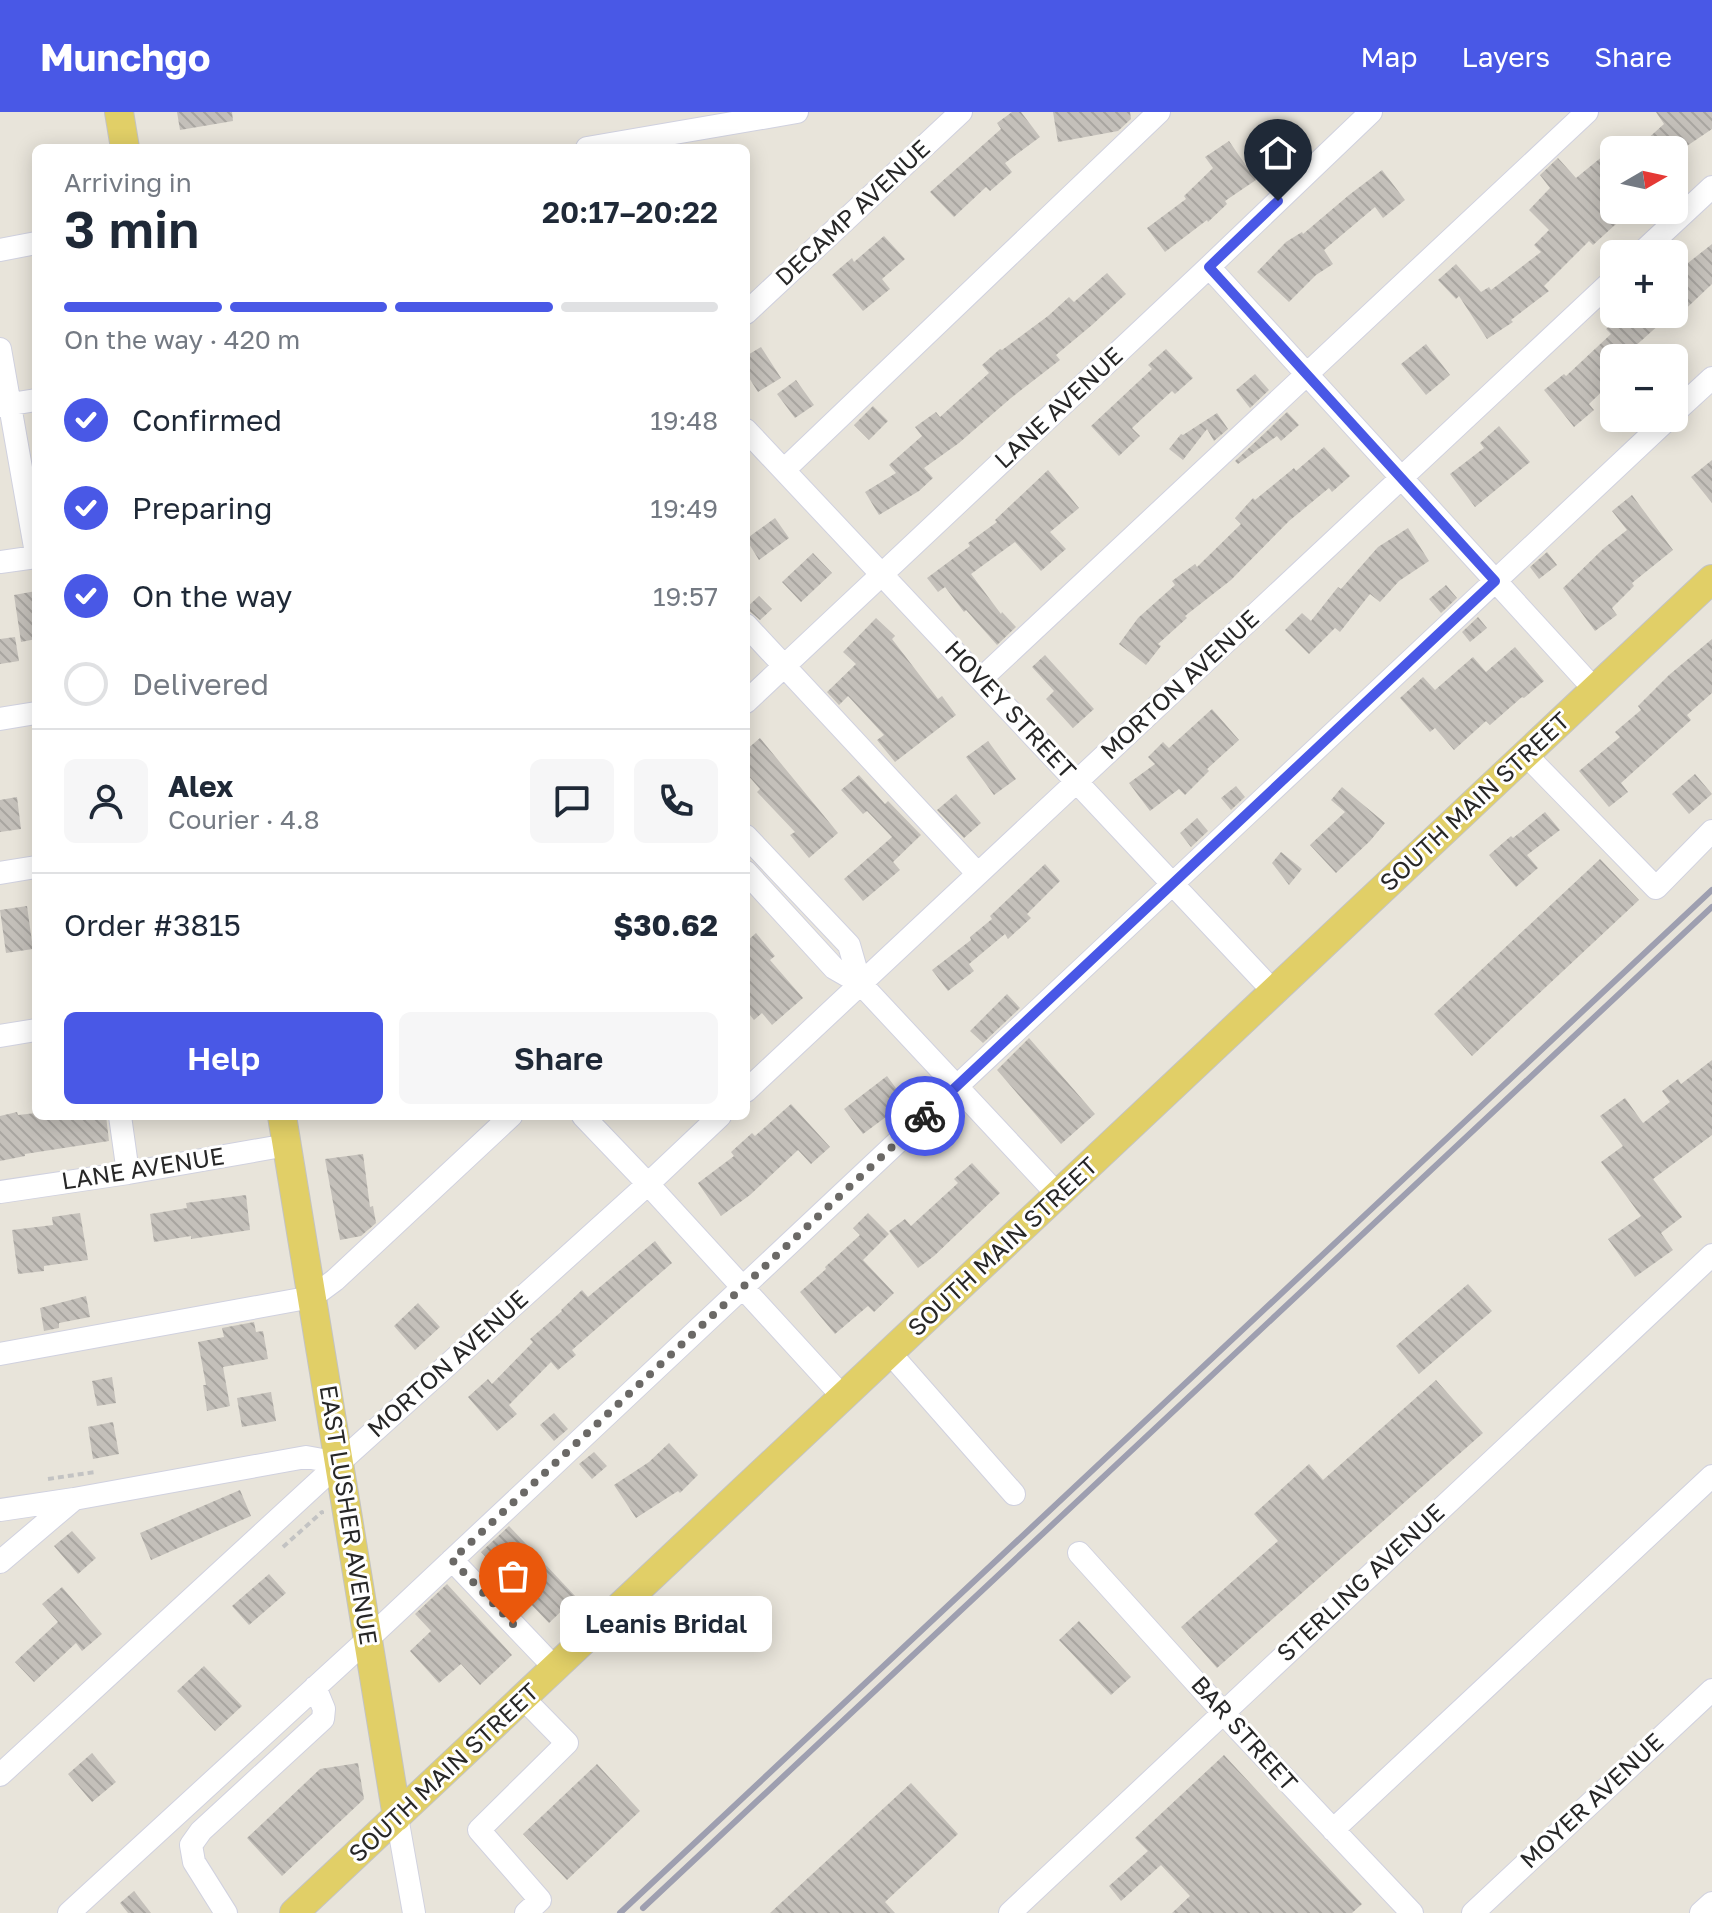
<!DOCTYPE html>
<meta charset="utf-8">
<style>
:root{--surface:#fff;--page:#f6f6f7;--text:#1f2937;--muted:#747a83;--line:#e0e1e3;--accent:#4958e6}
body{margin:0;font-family:"Golos Text",sans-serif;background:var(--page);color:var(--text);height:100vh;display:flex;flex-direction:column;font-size:30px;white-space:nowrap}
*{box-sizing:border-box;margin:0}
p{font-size:26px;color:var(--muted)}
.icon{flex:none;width:44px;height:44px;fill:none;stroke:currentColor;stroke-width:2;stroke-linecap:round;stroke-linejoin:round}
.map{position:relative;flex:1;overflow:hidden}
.details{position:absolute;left:32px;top:32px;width:718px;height:976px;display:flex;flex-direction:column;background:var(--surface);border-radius:12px;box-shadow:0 4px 20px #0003}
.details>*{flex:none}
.needle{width:52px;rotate:81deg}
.controls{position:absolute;left:1600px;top:24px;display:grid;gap:16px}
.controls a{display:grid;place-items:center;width:88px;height:88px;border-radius:12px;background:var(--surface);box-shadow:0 4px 20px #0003;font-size:40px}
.pin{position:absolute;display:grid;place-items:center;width:68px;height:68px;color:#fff;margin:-82px -34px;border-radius:50% 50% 50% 0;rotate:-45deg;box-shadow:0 0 8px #0007}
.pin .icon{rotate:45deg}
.courier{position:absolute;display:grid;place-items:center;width:80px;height:80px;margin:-40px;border:6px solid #4958e6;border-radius:50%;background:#fff;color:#222;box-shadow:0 2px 10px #0007}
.bubble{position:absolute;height:56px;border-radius:12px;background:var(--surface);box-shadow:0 4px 20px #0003;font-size:26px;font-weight:600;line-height:56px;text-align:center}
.overview em{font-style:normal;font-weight:600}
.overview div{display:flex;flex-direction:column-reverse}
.overview{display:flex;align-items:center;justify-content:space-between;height:136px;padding:0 32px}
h1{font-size:52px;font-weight:600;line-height:60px}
.bar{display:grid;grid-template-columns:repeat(4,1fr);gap:12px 8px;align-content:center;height:96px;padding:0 32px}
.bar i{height:10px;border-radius:6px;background:var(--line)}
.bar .on{background:var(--accent)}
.bar p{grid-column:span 4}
.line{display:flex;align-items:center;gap:20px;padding:0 32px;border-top:2px solid var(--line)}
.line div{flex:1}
.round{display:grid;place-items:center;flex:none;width:84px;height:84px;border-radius:12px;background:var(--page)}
ol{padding:0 32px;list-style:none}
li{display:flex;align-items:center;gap:24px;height:88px}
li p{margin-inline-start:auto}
li .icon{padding:8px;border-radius:50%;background:var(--accent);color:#fff;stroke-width:4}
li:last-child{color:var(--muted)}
li i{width:44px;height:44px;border:4px solid var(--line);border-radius:50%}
.primary-button{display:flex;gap:16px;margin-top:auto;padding:16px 32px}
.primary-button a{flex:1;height:92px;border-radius:12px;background:var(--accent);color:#fff;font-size:32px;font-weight:600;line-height:92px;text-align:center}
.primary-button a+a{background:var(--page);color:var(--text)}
header{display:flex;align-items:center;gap:48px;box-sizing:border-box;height:112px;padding:0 40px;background:var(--accent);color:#fff}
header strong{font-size:38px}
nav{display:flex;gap:44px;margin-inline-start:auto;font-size:28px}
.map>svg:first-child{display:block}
.building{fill:url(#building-back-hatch)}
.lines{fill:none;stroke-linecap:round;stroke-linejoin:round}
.minor-casing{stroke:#d0d1df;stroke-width:24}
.major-casing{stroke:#c3c3c3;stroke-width:30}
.path{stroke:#c3c3c3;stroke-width:4;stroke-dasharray:6 4;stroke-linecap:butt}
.minor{stroke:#fff;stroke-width:22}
.major{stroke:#e1cf67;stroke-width:28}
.rail{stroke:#9e9fb0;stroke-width:6}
.done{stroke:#6b6966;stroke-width:8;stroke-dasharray:0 14.4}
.route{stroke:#4958e6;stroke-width:10}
.labels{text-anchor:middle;stroke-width:6;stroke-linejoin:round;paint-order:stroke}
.street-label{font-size:24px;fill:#272727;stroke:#fff}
</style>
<header>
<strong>Munchgo</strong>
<nav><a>Map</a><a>Layers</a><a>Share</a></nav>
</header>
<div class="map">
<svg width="1712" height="1801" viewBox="0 0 1712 1801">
<defs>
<pattern id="building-back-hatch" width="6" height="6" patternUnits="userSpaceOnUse" patternTransform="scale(2)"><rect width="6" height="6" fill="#c4c0ba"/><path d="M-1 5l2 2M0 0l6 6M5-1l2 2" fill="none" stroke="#a8a5a0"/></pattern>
</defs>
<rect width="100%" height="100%" fill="#e8e4da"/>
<path class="building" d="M177 0H232L233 9 180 18Z
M1012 0H1021L1040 25 1005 51 1012 60 990 79 986 75 954 105 930 80 1001 17 997 11Z
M1053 0H1130L1131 7 1118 19 1058 30Z
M1656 0H1712V17L1681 38H1635L1664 12Z
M1229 29 1256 68 1225 89 1227 92 1208 110 1207 108 1165 140 1147 116 1186 87 1184 84 1213 56 1205 45Z
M1614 35 1613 109 1616 112 1593 133 1589 129 1544 174 1549 179 1511 208 1513 210 1487 227 1459 184 1456 187 1438 168 1456 152 1481 180 1489 175 1491 178 1541 140 1534 133 1549 118 1529 98 1550 76 1540 63 1558 46 1576 66Z
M1382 58 1405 88 1383 106 1375 95 1324 138 1333 152 1316 163 1289 190 1257 160 1286 130 1302 120 1303 122 1349 83Z
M884 124 905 147 882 167 890 177 863 199 832 163 852 146 854 150Z
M1712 132V172L1674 208V162Z
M1107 161 1126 182 1092 213 1056 243 1060 248 1011 286 959 331 924 356 933 366 919 379 879 403 865 380 896 361 889 353 922 324 915 315 936 300 940 305 989 261 982 253 1000 237 1002 238 1048 204 1069 185 1074 190Z
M1623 202H1671L1622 246H1614V268L1589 292 1594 298 1574 315 1544 278 1564 262 1566 264 1611 222 1606 217Z
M1426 232 1450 263 1426 283 1401 252Z
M761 235 781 266 758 280 746 261V244Z
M1166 237 1193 266 1175 282 1172 279 1132 316 1140 324 1119 344 1091 314 1152 257 1148 253Z
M1255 262 1269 278 1250 296 1236 278Z
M796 268 814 293 795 306 777 282Z
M873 294 888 309 869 328 854 313Z
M1287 300 1299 313 1281 329 1277 324 1238 352 1235 349Z
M1217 301 1228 317 1214 329 1207 317 1183 348 1169 337 1181 322 1183 323Z
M1499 314 1530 350 1475 395 1450 362 1484 336 1480 331Z
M1324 335 1350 364 1332 380 1329 376 1289 409 1231 468 1185 504 1187 506 1158 532 1161 534 1146 553 1119 532 1138 506 1175 473 1172 469 1195 452 1197 455 1241 412 1235 406 1253 386 1255 388 1294 356 1296 359Z
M1712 348V391L1691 365Z
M1048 358 1079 396 1050 420 1066 437 1041 459 1015 430 971 462 1001 502 1002 500 1016 515 997 533 966 498 964 500 945 475 938 480 927 466 970 434 968 431 997 410 995 408Z
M1632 383 1673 438 1632 471 1634 474 1612 496 1617 503 1595 519 1563 476 1604 436 1627 418 1612 399Z
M775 406 789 426 759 448 746 427Z
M1408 416 1429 449 1399 469 1380 490 1370 482 1340 520 1335 516 1309 542 1285 518 1302 501 1311 509 1338 475 1341 477 1378 435Z
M1547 440 1557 453 1539 467 1530 455Z
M813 441 832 461 801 490 782 470Z
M1446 473 1457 486 1441 501 1429 487Z
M36 479V527L21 530 14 483Z
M759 484 772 497 760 508 746 496Z
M1478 505 1487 516 1470 530 1462 520Z
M876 506 895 524 892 527 938 587 942 584 956 603 895 650 877 628 884 623 848 584 839 593 827 580 856 552 843 540Z
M15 525 19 549 0 552V527Z
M1712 527V581L1687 603 1691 608 1621 671 1628 680 1609 695 1579 659 1620 625 1615 620 1641 598 1638 594 1669 563Z
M1515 535 1544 569 1524 586 1522 585 1490 613 1486 609 1454 638 1435 616 1430 620 1400 586 1423 565 1435 578 1473 545 1486 560Z
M1045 543 1094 597 1073 616 1046 587 1054 579 1032 555Z
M1212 597 1239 628 1207 657 1209 659 1185 683 1179 677 1150 699 1129 671 1155 652 1148 645 1163 630 1169 636Z
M760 626 838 721 809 746 790 723 795 720 757 680 760 677 746 661V638Z
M988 629 1016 667 994 683 966 645Z
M1695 662 1712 682 1689 702 1672 682Z
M859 663 885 692 888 689 921 723 893 750 900 758 863 789 844 767 892 725 867 699 863 702 841 678Z
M1236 674 1245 685 1231 698 1221 686Z
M1342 675 1385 711 1370 729 1336 761 1310 733 1345 700 1331 688Z
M956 682 981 711 964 726 937 698Z
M17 685 21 717 0 720V688Z
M1545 700 1560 718 1527 743 1538 756 1516 775 1489 743 1511 724 1513 726Z
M1197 706 1208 719 1191 735 1180 721Z
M1281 740 1302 757 1289 773 1272 751Z
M1600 747 1639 788 1472 944 1434 902Z
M1045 752 1060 769 1027 802 1031 806 1008 827 1005 822 969 852 974 859 948 879 932 858 971 828 970 825 992 807 990 804Z
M27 794 33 837 6 841 0 798Z
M756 821 775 844 770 848 803 886 772 913 762 901 754 908 746 898V830Z
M1007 882 1020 896 983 931 970 919Z
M1029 926 1095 1002 1061 1032 997 958Z
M1712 948V1023L1653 1067 1682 1105 1661 1121 1673 1138 1635 1165 1608 1127 1641 1104 1601 1050 1623 1034 1600 1004 1625 986 1643 1011 1670 990 1662 979 1678 967 1681 972Z
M887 964 906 990 863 1022 844 997Z
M791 992 830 1035 811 1052 798 1038 750 1083 721 1104 698 1071 734 1044 731 1040 752 1021 755 1024Z
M17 1000 18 1003 36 1001V1004H106L109 1029 25 1042V1044L0 1049V1004Z
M363 1042 370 1095 373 1094 376 1111 361 1124 340 1128 325 1047Z
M972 1051 1000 1081 934 1144 918 1156 889 1119 905 1107 911 1114 958 1071 954 1067Z
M246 1083 250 1118 191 1127V1124L154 1130 150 1102 187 1096 186 1091Z
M80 1101 88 1148 44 1154V1159L18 1162 12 1118 53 1113 52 1105Z
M868 1101 889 1122 863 1148 894 1181 874 1200 868 1194 835 1222 800 1180 826 1157 825 1155 860 1123 853 1116Z
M655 1129 672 1151 572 1238 576 1243 558 1258 551 1250 509 1293 517 1302 497 1319 468 1285 488 1267 492 1272 533 1230 530 1227 562 1199 561 1198 582 1178 588 1185Z
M1468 1172 1492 1199 1419 1262 1396 1234Z
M86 1184 90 1205 59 1211V1216L44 1219 40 1196Z
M418 1191 440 1215 415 1238 394 1214Z
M254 1210 256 1220 263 1219 268 1247 223 1255 230 1294 207 1299 203 1273H206L198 1230 224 1225 222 1216Z
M112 1265 116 1291 97 1294 92 1269Z
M1436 1268 1483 1321 1217 1556 1181 1515 1278 1429 1254 1402 1309 1352 1323 1368Z
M271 1280 276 1309 242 1315 237 1286Z
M554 1301 568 1317 554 1329 540 1313Z
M113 1310 119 1342 93 1347 88 1315Z
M669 1331 698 1363 680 1381 678 1379 636 1406 614 1373 649 1350Z
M594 1340 607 1354 592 1367 579 1352Z
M240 1378 251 1404 151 1448 140 1421Z
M509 1414 576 1485 549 1511 481 1440Z
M72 1419 96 1446 78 1462 54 1434Z
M269 1462 286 1481 249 1513 232 1494Z
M447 1472 512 1543 480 1573 461 1552 439 1571 410 1539 431 1519 415 1502Z
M62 1475 102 1522 82 1539 76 1531 34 1570 15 1550 58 1510 42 1492Z
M1079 1509 1131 1565 1111 1583 1059 1528Z
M204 1554 242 1594 215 1619 177 1579Z
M92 1641 116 1670 92 1690 68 1662Z
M1224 1643 1362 1792 1352 1801H1172L1190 1784 1161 1753 1121 1789 1109 1774 1148 1739 1135 1726Z
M358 1651 364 1687 282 1764 247 1726 320 1657Z
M597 1652 640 1699 567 1768 523 1722Z
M911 1671 958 1722 885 1790 895 1801H770Z
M134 1779 151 1801H128L120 1791Z"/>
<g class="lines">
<defs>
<path id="minor" d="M587 36 797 0
M0 138 36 131
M1640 142 1712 75
M1209 155 1595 578
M746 201 961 0
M0 237 36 441
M0 294 36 288
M1674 301 1712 266
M746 318 1274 880
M784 358 1159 0
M0 450 36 445
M746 513 978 762
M981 567 1587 0
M746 590 1209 155 1371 0
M0 607 36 601
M1526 643 1656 776 1712 719
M746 724 849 833 860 871
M746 760 834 856 860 871 1058 1083
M0 761 36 755
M0 924 36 918
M746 979 1614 167
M120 1004 128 1061
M583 1004 648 1072 843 1285
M0 1080 128 1061 287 1033
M890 1241 1014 1382
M0 1242 312 1185 335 1168 511 1004
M0 1398 74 1387 306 1345 339 1351
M1079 1441 1239 1618 1412 1801
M452 1448 555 1556
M0 1450 73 1388
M523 1586 567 1631 479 1718 540 1788 526 1801
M0 1663 339 1351 648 1072 720 1004
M397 1705 414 1801
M1333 1718 1712 1364
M69 1801 368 1527 1669 306
M226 1801 194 1750 191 1733 201 1719 323 1607 324 1597 315 1575
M1010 1801 1712 1143
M1473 1801 1712 1578
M1701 1801 1712 1791"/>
<path id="major" d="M119 0 125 36
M282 1004 397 1705
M294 1801 1712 467"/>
</defs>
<use href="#minor" class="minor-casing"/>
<use href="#major" class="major-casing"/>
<path class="path" d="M48 1367 95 1360
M283 1435 322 1400V1402"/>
<use href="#minor" class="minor"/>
<use href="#major" class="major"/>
<path class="rail" d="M643 1796 1712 795
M620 1801 1712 778"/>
</g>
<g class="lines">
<path class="done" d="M513 1512 452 1448 925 1004"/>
<path class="route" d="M925 1004 1495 469 1209 155 1278 89"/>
</g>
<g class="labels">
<g class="street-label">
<text transform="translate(853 101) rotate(-43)" y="8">DECAMP AVENUE</text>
<text transform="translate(1059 296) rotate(-43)" y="8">LANE AVENUE</text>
<text transform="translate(1180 573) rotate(-43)" y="8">MORTON AVENUE</text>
<text transform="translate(1010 598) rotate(47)" y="8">HOVEY STREET</text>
<text transform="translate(1475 690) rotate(-43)" y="8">SOUTH MAIN STREET</text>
<text transform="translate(143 1057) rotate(-9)" y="8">LANE AVENUE</text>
<text transform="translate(1003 1135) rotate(-43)" y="8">SOUTH MAIN STREET</text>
<text transform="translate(448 1252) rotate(-42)" y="8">MORTON AVENUE</text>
<text transform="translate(348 1403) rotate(81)" y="8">EAST LUSHER AVENUE</text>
<text transform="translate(1361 1471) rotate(-43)" y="8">STERLING AVENUE</text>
<text transform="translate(1244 1622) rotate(48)" y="8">BAR STREET</text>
<text transform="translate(444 1661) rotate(-43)" y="8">SOUTH MAIN STREET</text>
<text transform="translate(1592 1689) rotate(-43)" y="8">MOYER AVENUE</text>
</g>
</g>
</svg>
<div class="controls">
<a><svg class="needle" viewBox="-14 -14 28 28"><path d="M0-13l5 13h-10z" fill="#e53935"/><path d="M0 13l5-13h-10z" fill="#747a83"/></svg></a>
<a>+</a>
<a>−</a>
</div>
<div class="pin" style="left:513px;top:1512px;background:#ea580c"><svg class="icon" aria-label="bag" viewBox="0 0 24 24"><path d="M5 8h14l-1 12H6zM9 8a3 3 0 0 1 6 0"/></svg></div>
<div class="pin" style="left:1278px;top:89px;background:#1f2937"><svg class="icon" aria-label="home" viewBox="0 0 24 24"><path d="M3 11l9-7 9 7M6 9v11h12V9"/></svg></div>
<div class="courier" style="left:925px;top:1004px"><svg class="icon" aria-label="bike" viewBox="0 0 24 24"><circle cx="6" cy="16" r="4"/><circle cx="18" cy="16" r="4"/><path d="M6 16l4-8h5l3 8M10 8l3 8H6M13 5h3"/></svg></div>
<div class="bubble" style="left:560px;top:1484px;width:212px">Leanis Bridal</div>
<section class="details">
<div class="overview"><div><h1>3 min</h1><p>Arriving in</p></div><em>20:17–20:22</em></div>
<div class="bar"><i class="on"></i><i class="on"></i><i class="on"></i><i></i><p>On the way · 420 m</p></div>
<ol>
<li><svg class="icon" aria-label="check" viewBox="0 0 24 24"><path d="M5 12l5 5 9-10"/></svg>Confirmed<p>19:48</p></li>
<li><svg class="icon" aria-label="check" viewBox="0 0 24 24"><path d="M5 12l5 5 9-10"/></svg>Preparing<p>19:49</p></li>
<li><svg class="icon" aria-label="check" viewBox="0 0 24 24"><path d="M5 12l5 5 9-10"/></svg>On the way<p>19:57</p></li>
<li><i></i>Delivered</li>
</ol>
<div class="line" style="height:144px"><a class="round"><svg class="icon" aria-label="person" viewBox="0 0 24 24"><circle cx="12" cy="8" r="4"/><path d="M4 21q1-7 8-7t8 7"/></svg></a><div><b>Alex</b><p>Courier · 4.8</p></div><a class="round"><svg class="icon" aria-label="chat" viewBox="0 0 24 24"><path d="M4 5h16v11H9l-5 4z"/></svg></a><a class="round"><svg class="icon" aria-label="phone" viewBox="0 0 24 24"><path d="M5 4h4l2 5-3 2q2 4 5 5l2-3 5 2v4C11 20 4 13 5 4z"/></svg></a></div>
<div class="line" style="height:104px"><div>Order #3815</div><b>$30.62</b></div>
<div class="primary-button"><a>Help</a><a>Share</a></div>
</section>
</div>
